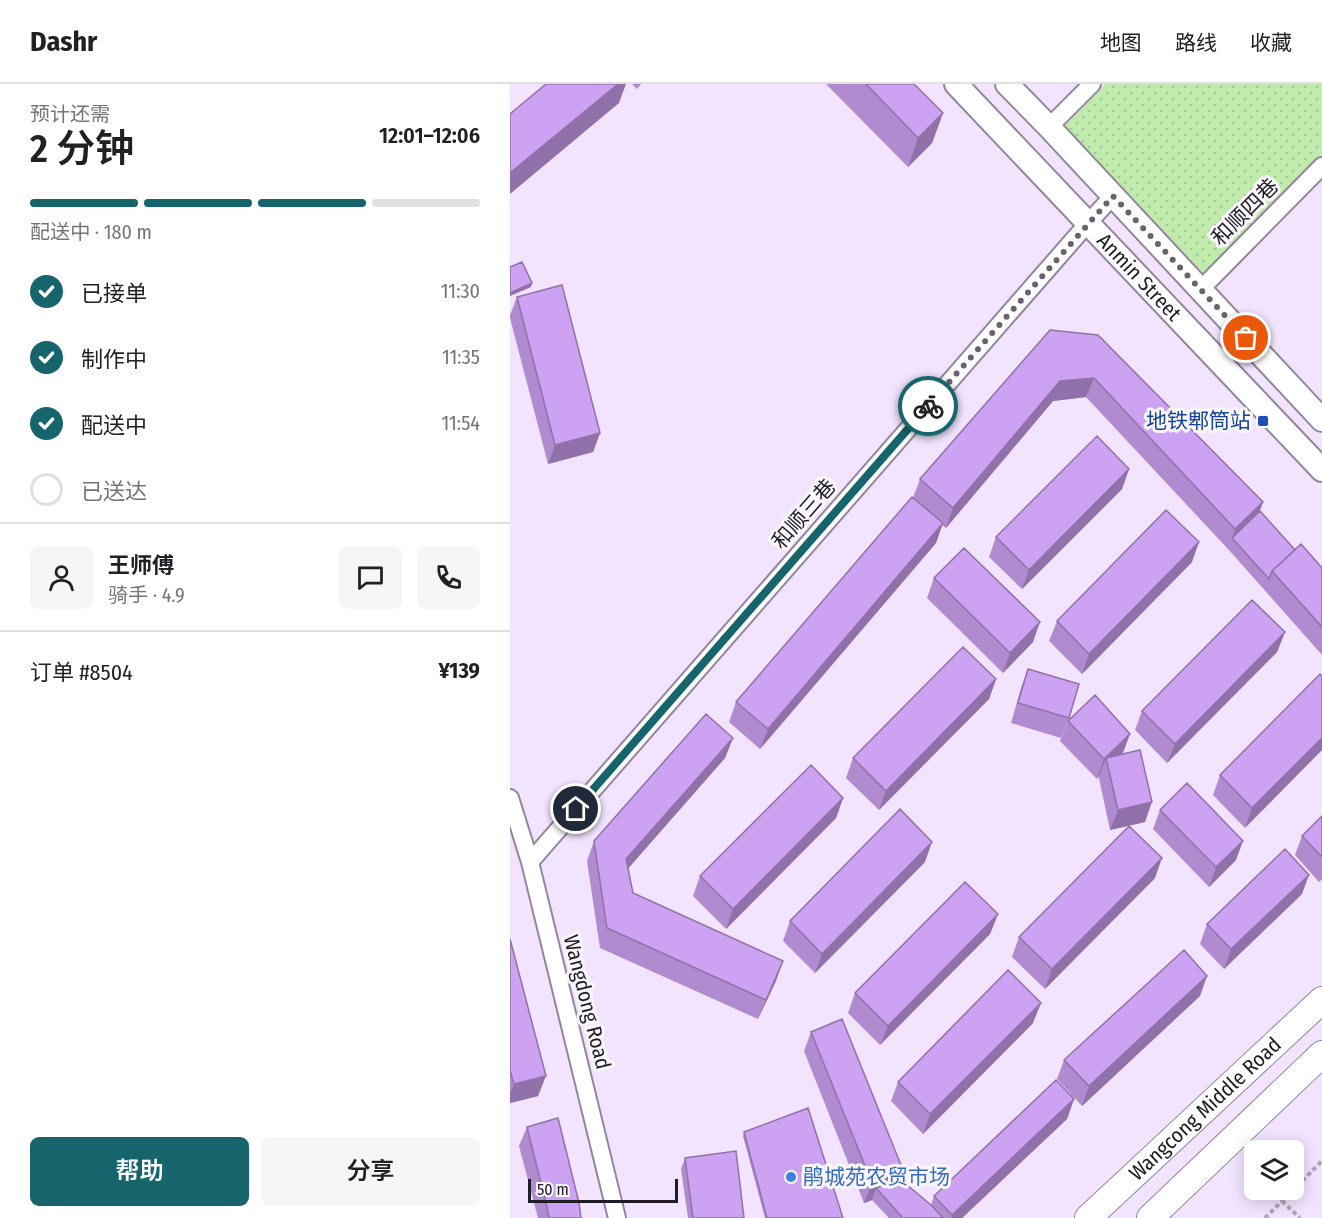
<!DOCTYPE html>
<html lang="zh">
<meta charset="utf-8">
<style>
:root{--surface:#fff;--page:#f6f6f6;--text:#202124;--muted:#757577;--line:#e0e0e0;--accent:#16646c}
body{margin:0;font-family:"Fira Sans Condensed","Noto Sans SC",sans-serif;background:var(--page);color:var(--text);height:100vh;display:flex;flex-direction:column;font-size:22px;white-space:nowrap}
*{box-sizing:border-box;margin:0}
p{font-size:20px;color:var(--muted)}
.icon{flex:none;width:33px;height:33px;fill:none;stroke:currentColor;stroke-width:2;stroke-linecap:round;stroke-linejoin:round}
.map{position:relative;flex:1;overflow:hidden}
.side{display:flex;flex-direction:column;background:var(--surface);width:510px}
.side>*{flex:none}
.tools{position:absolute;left:734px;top:1056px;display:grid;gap:12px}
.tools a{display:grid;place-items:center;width:60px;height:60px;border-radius:9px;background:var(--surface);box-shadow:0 3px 15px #0003;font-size:30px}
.scale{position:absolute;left:18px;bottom:15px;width:150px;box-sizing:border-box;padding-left:6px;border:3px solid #201b24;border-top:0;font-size:16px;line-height:21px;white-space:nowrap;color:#201b24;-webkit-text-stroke:4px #f9f7fc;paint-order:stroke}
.pin{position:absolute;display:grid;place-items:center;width:51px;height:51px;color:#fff;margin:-26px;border:3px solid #fff;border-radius:50%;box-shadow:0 2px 6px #0007}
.courier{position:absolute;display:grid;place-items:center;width:60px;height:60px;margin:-30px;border:4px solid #16646c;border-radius:50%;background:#fff;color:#222;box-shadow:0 2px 8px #0007}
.overview em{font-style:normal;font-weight:600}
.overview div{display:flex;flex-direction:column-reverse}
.overview{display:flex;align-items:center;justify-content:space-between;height:102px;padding:0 30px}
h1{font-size:39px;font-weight:600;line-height:45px}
.bar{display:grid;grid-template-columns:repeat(4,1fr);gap:9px 6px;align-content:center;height:72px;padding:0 30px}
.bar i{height:8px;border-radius:4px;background:var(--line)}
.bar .active{background:var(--accent)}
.bar p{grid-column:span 4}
.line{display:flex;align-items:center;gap:15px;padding:0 30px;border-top:2px solid var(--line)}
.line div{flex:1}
.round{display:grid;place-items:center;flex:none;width:63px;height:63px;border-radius:9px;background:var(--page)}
ol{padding:0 30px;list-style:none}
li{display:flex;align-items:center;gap:18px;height:66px}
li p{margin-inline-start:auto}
li .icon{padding:6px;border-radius:50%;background:var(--accent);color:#fff;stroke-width:4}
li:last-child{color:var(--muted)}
li i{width:33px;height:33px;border:3px solid var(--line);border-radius:50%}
.cta{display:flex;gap:12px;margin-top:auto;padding:12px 30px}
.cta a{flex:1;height:69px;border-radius:9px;background:var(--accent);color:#fff;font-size:24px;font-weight:600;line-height:69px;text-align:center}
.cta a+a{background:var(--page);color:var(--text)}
header{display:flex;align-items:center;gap:36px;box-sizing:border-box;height:84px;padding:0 30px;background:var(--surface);border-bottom:2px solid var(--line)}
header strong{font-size:28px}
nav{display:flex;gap:33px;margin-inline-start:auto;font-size:21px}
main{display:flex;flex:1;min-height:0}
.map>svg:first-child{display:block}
.park{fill:url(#park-dots)}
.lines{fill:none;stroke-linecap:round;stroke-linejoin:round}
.minor-casing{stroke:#92869e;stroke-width:20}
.secondary-casing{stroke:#92869e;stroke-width:26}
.primary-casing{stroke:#92869e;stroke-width:28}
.path{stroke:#b0a5ba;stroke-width:4;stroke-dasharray:4.5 3;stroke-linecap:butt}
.minor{stroke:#fff;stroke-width:16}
.secondary{stroke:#fff;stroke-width:22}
.primary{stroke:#fff;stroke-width:26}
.wall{fill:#b18bd0}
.shaded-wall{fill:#9071a9}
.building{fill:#cea2f2;stroke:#9071a9;stroke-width:1.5}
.done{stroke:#6a6171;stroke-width:6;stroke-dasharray:0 10.8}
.route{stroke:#16646c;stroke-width:8}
.transit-dot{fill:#1a4fb4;stroke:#f9f7fc;stroke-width:2}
.shop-dot{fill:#3f7fe0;stroke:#f9f7fc;stroke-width:2}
.labels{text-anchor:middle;stroke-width:6;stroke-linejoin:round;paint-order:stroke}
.street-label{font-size:21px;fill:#201b24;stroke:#f9f7fc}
.transit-label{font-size:21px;fill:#164399;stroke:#f9f7fc;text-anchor:end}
.shop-label{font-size:21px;fill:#366cbe;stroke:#f9f7fc;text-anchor:start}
</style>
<header>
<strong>Dashr</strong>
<nav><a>地图</a><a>路线</a><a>收藏</a></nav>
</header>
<main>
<section class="side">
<div class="overview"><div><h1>2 分钟</h1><p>预计还需</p></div><em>12:01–12:06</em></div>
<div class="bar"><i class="active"></i><i class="active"></i><i class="active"></i><i></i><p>配送中 · 180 m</p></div>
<ol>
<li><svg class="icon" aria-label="check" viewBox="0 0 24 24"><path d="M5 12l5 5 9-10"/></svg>已接单<p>11:30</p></li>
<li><svg class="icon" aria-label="check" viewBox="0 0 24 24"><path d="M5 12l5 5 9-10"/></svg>制作中<p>11:35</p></li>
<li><svg class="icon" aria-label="check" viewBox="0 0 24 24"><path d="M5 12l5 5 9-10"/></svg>配送中<p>11:54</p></li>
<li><i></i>已送达</li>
</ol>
<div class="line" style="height:108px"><a class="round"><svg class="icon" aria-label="person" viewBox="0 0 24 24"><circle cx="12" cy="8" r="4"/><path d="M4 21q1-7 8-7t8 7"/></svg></a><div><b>王师傅</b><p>骑手 · 4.9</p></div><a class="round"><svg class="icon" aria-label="chat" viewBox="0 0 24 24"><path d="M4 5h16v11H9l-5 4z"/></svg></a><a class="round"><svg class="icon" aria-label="phone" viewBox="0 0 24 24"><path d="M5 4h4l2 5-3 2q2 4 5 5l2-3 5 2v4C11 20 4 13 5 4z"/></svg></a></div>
<div class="line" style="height:78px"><div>订单 #8504</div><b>¥139</b></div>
<div class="cta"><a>帮助</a><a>分享</a></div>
</section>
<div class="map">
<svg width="812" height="1134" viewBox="0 0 812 1134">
<defs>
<pattern id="park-dots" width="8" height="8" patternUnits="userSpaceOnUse" patternTransform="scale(1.5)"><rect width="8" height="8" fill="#c0ebad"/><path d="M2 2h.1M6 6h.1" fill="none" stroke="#a5c995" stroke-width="1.8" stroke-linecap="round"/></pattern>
</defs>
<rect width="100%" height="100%" fill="#f2e4ff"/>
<path class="park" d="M596 0H812V75L696 192 553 44Z"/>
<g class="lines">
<defs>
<path id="minor" d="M539 43 582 0
M691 205 812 82
M0 714 20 778 107 1134
M20 778 578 139 603 112"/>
<g id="secondary">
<path id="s1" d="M446 0 812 386"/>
<path d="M497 0 539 43 812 336"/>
</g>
<g id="primary">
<path id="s2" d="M578 1134 812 916"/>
<path d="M640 1134 812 970"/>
</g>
</defs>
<use href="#minor" class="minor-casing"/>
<use href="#secondary" class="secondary-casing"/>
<use href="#primary" class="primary-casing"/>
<path class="path" d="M772 1117 790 1134
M755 1134 812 1077"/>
<use href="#minor" class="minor"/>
<use href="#secondary" class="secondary"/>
<use href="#primary" class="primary"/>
</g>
<path class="wall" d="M122 0H131L127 5Z
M316 0H404L433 29 422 59 398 83Z
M7 213 90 349 83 368 38 380 0 234V231Z
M540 246 750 427 785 466 812 484V571L718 465 576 313 543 317 436 444 432 441 426 459 250 665 219 638 226 618 403 414 410 395Z
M619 385 612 405 512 505 479 473 486 453Z
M682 478 572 590 539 557 547 537Z
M424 494 523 558 493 589 417 514Z
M775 548 767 568 657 679 625 646 632 627Z
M518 585 559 634 551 654 501 639 511 604Z
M810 590 735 744 703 711 710 691Z
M486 595 479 615 369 726 336 694 343 674Z
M558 637 613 669 612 670 635 738 600 746 589 694V692L587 695 550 657Z
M223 654 215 674 118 784 123 809 266 897 248 935 90 864 77 777 84 757Z
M333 714 326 734 216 845 183 812 190 792Z
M650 726 726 776 699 803 643 745Z
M812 732V795L809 798 785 771 792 752Z
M415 778 305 889 273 857 280 837Z
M645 794 535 905 502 873 509 853Z
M792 810 714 885 690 860 697 840Z
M488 830 480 850 370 961 338 929 345 909Z
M0 855 28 1012 0 1019Z
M690 912 572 1022 547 995 554 976Z
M523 939 413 1050 381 1017 388 998Z
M301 948 390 1095 421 1121 424 1112 564 1015 557 1035 452 1134H379L362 1116 354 1119 294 967Z
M17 1043 71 1134H28L9 1062Z
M234 1048 333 1134H255L233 1052Z
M175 1074 234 1134H178L171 1085Z"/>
<path class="shaded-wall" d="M108 0H116L109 19 0 110V89Z
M433 29 422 59 398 83 408 54Z
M22 199 21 203 0 212V209Z
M584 294 576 313 543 317 436 444 443 424 550 297Z
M90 349 83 368 38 380 45 361Z
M619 385 612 405 512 505 519 486Z
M753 418 746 438 722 454 725 445Z
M433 439 426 459 250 665 258 645Z
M689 458 682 478 572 590 579 570Z
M530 538 523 558 493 589 500 569Z
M775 548 767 568 657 679 665 660Z
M486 595 479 615 369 726 376 707Z
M620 650 613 669 598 684 596 674 589 692 587 695 594 675Z
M223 654 215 674 109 795 116 775Z
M812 654V666L735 744 742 724Z
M333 714 326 734 216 845 223 825Z
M642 718 635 738 600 746 608 726Z
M733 757 726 776 699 803 706 783Z
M422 758 415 778 305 889 312 870Z
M652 774 645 794 535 905 542 885Z
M799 791 792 810 714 885 721 865Z
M488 830 480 850 370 961 378 942Z
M273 877 266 897 248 935 256 916Z
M697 892 690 912 572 1022 579 1002Z
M531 919 523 939 413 1050 420 1030Z
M36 992 28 1012 0 1019V1010L4 1000Z
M564 1015 557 1035 452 1134H441L442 1131Z
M393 1086 386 1106 366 1104 362 1116 354 1119 362 1099Z"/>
<path class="building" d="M36 0H108L0 89V30Z
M356 0H404L433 29 408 54Z
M12 178 22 199 0 209V183Z
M52 201 90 349 45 361 7 213Z
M540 246 588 251 753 418 725 445 584 294 550 297 443 424 410 395Z
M587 352 619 385 519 486 486 453Z
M402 413 433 439 258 645 226 618Z
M656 426 689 458 579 570 547 537Z
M750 427 785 466 762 487 759 495 722 454Z
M791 460 812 484V543L762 487Z
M454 464 530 538 500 569 424 494Z
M742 516 775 548 665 660 632 627Z
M453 563 486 595 376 707 343 674Z
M518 585 569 600 559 634 508 619Z
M810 590 812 592V654L742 724 710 691Z
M585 611 620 650 594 675 558 637Z
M196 630 223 654 116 775 123 809 273 877 256 916 97 844 84 757Z
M630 666 642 718 608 726 596 674Z
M301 681 333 714 223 825 190 792Z
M677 699 733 757 706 783 650 726Z
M390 725 422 758 312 870 280 837Z
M812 732V773L792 752Z
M619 742 652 774 542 885 509 853Z
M775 765 799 791 721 865 697 840Z
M455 798 488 830 378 942 345 909Z
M0 855 36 992 4 1000 0 987Z
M674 866 697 892 579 1002 554 976Z
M498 886 531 919 420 1030 388 998Z
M332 935 393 1086 362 1099 301 948Z
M546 996 564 1015 442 1131 424 1112Z
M298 1024 333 1134H257L234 1048Z
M48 1034 69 1119 71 1134H39L37 1123 17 1043Z
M226 1067 234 1134H183L175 1074Z
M390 1095 421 1121 433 1134H393L366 1104Z"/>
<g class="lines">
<path class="done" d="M418 322 603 112 736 254"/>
<path class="route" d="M66 725 418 322"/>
</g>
<rect class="transit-dot" x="747" y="331" width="12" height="12" rx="3"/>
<circle class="shop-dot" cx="281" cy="1093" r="6"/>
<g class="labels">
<g class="street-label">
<text transform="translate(735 128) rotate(-45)" y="7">和顺四巷</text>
<text dy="7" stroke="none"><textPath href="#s1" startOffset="266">Anmin Street</textPath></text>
<text transform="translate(294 430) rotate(-49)" y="7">和顺三巷</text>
<text transform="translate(77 918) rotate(76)" y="7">Wangdong Road</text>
<text dy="7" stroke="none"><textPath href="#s2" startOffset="160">Wangcong Middle Road</textPath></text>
</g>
<g class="transit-label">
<text x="741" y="344">地铁郫筒站</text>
</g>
<g class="shop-label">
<text x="293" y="1100">鹃城苑农贸市场</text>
</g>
</g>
</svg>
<div class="tools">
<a><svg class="icon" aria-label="layers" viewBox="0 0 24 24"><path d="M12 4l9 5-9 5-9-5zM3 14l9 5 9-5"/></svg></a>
</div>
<div class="scale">50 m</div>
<div class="pin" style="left:736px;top:254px;background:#ea580c"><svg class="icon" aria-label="bag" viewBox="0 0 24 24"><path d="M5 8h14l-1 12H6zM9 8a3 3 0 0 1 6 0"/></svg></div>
<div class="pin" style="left:66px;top:725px;background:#1f2937"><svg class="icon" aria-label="home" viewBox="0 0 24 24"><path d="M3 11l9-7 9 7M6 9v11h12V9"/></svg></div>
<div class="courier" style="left:418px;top:322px"><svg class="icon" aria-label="bike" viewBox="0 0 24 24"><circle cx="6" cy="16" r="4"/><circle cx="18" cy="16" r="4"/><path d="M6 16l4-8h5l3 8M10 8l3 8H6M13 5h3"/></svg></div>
</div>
</main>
